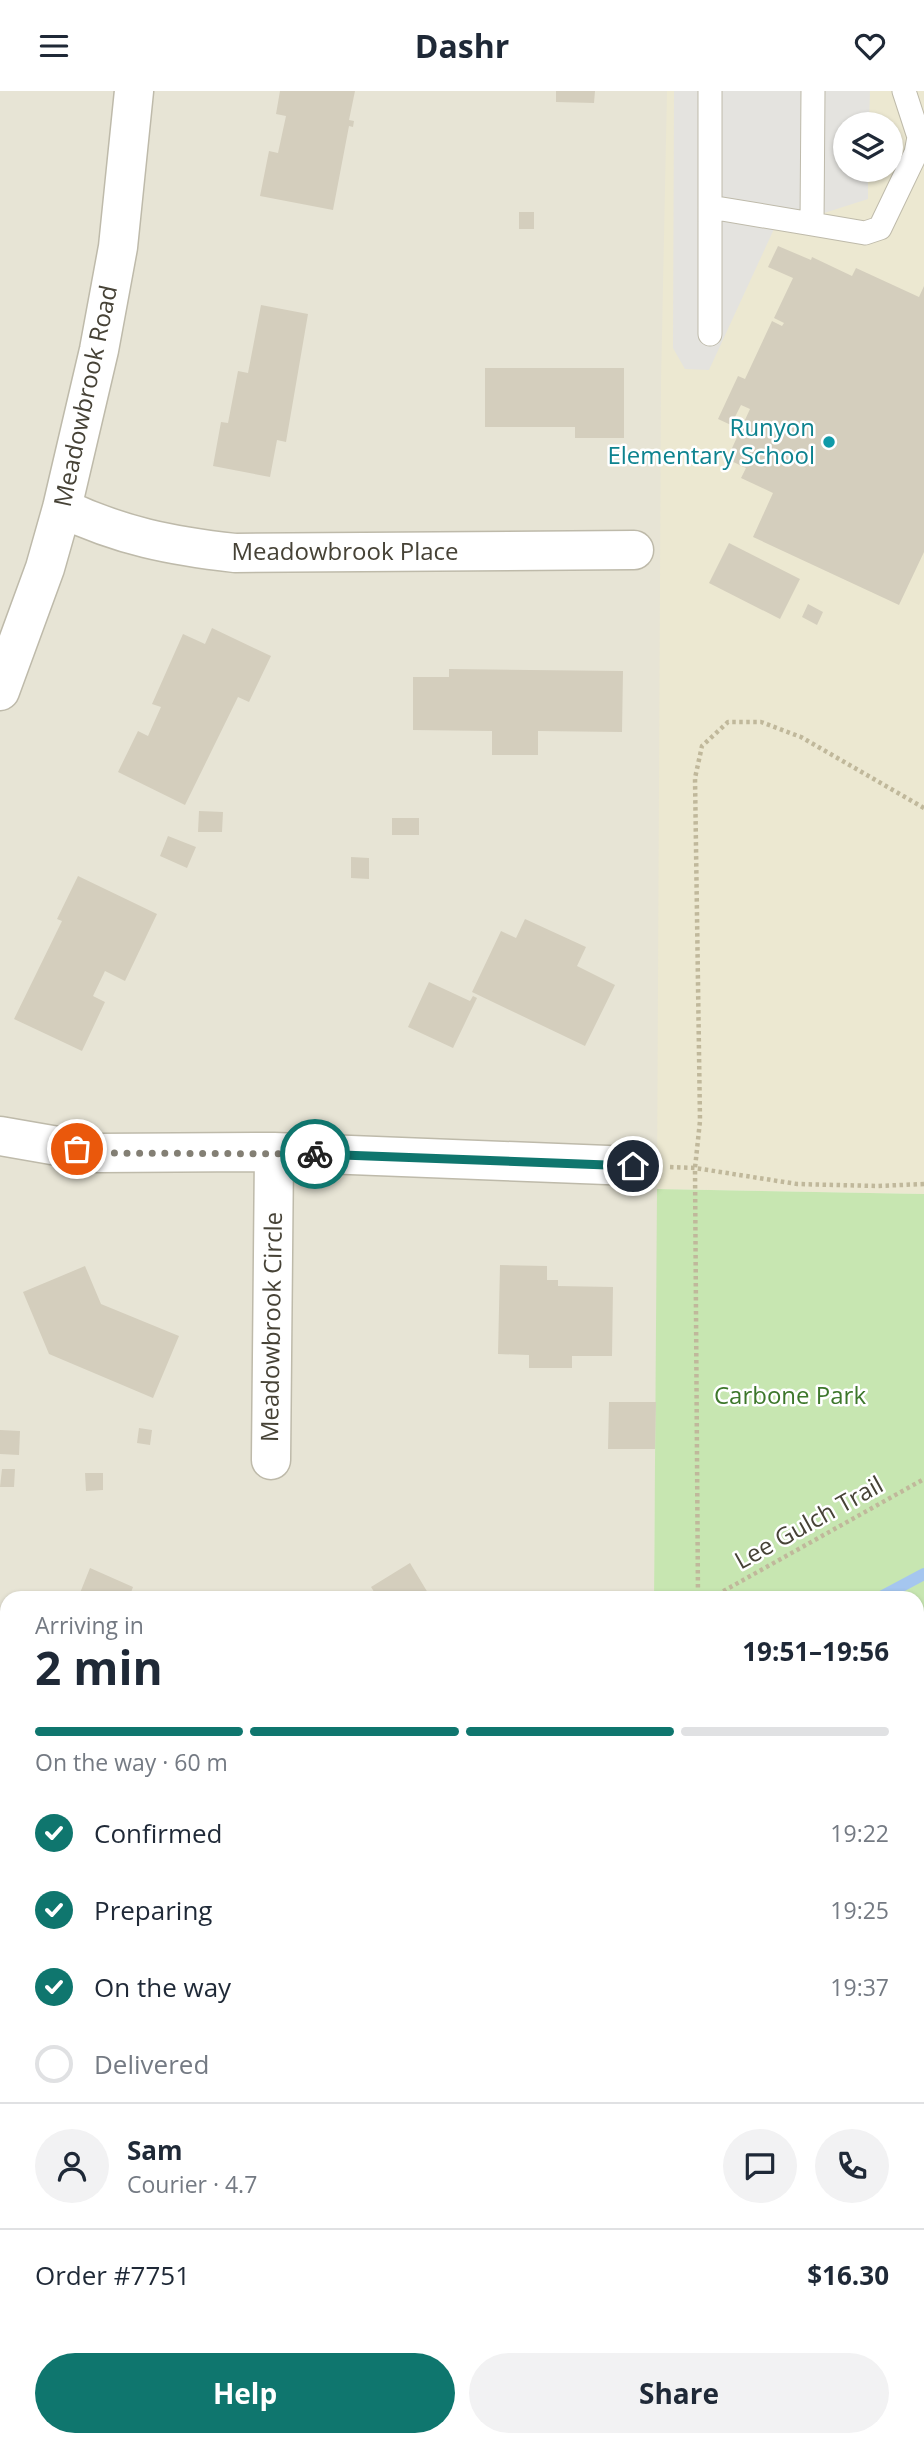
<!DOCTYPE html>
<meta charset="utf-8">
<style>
:root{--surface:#fff;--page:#f2f2f3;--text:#1f2937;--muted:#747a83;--line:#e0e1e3;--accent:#0f766e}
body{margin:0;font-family:"Open Sans",sans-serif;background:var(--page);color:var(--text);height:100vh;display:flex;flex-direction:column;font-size:26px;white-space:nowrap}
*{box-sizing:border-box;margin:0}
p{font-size:23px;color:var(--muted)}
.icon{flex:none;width:38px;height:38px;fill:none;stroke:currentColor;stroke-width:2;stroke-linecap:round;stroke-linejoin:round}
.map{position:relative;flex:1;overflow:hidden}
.panel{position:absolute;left:0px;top:1500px;width:924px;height:856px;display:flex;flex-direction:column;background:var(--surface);border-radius:21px 21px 0 0;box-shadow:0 2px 5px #0004}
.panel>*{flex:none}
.fabs{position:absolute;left:833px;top:21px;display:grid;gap:14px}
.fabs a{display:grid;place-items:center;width:70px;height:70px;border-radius:50%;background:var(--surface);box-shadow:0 2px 5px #0004;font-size:35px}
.pin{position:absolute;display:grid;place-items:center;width:60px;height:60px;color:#fff;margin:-30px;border:4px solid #fff;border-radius:50%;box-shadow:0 2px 7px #0007}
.courier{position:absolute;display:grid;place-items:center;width:70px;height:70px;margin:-35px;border:5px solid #0f766e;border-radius:50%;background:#fff;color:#222;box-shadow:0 2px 9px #0007}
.head em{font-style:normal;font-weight:700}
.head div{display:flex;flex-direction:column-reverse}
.head{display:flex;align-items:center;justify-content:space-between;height:119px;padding:0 35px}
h1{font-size:46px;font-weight:700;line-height:52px}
.bar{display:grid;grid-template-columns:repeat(4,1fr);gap:10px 7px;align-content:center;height:84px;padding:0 35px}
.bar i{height:9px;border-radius:5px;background:var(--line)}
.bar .active{background:var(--accent)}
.bar p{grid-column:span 4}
.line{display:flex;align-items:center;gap:18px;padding:0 35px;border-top:2px solid var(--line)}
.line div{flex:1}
.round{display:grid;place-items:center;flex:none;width:74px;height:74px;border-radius:37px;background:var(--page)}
ol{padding:0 35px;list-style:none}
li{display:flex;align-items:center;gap:21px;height:77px}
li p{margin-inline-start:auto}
li .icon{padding:7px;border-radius:50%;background:var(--accent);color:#fff;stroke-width:4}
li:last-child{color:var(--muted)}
li i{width:38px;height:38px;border:4px solid var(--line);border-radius:50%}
.cta{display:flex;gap:14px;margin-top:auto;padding:14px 35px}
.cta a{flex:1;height:80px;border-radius:42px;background:var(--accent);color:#fff;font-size:28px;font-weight:700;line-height:80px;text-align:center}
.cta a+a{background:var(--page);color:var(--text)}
header{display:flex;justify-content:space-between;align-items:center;height:91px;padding:0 35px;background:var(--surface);font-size:32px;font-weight:700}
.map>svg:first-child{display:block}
.residential{fill:#e7e4d5}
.education{fill:#ece8d1;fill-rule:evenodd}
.green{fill:#c7e6b1}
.parking{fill:#e4e3df}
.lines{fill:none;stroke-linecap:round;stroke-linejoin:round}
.stream{stroke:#a5c6ef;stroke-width:12}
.building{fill:#d4cebd}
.lane-casing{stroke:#bebaaa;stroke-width:25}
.street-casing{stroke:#bebaaa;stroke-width:41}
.path{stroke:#c0b89b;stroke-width:4.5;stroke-dasharray:3.5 3.5;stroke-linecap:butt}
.lane{stroke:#fff;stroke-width:23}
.street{stroke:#fff;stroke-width:38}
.done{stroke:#837f74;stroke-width:7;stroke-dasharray:0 12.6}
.route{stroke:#0f766e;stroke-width:9}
.culture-dot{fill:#0f9aa8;stroke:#fff;stroke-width:2.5}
.labels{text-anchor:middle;stroke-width:5;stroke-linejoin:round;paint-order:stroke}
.street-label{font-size:24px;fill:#464236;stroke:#fff}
.culture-label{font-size:24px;fill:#0d838f;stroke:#fff;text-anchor:end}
.park-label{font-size:24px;fill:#3d772b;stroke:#fff}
</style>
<header><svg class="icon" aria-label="menu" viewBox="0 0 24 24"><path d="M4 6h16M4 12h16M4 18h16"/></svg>Dashr<svg class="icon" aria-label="heart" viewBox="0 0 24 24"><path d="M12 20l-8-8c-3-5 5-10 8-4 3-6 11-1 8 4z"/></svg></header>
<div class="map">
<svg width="924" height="2355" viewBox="0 0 924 2355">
<rect width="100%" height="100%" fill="#f3f1e7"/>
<path class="residential" d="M0 0H668L654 1507H7V1732L0 1733Z
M924 1695V2355H659V2348H917V1698Z"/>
<path class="education" d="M667 0H924V1103L657 1098 661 291ZM845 33H891V79H845Z
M0 2179H7V2348H659V2355H0Z"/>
<path class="green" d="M657 1098 924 1103V1695L917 1698V1507H654Z
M0 1870H7V2074H0Z"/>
<path class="parking" d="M674 0H870L869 33H845V79H868V108L774 138 709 279 685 278 673 257Z
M0 2179H7V2348L51 2349 32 2355H0Z"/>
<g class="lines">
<path class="stream" d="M879 1507 924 1483
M0 1795 7 1796"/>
</g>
<path class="building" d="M280 0H355L349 29 354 30 353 36 349 35 333 119 260 105 269 60 278 62 286 25 276 23Z
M556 0H595L594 12 556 11Z
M519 121H534V138H519Z
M778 155 811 169 812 166 852 185 856 177 919 206 924 195V461L899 514 753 446 773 402 741 387 746 377 727 368 750 318 741 314 731 334 718 328 738 285 745 288 772 230 782 235 784 232 774 227 793 187 768 176Z
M261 214 308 223 286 351 277 349 270 386 213 375 221 331 228 332 238 280 248 282Z
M485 277H624V347H575V336H485Z
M729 452 800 488 780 528 709 492Z
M808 513 823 521 817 534 802 526Z
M212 537 271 565 249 611 238 606 185 714 118 681 138 640 148 645 161 616 152 613 183 543 205 553Z
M449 578 623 580 622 641 538 640V664H492V640L413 639V586H449Z
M199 720 223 721 222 741H198Z
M392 727H419V744H392Z
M168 745 196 756 187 777 160 765Z
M351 766 369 767V788L351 787Z
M78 785 157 823 125 890 105 880 93 905 105 911 82 960 14 928 62 830 57 828Z
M525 828 586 856 577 875 615 894 585 955 472 901 501 840 516 847Z
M429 891 470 910 473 905 477 907 453 957 408 936Z
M500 1174 547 1175V1189H558V1195L613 1196 612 1265H572V1277H529V1264L498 1263Z
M85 1175 101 1213 179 1245 153 1307 49 1263 23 1201Z
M609 1311H656L655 1358H608Z
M139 1337 152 1339 150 1354 137 1352Z
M0 1339 20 1340 19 1364 0 1363Z
M2 1378H15L14 1396H0Z
M85 1382H103V1399L86 1400Z
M410 1472 431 1507H378L371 1496Z
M90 1477 133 1496 129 1507H78Z
M924 1905V1979L917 1982V1908Z
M126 2348H268L270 2355H105Z"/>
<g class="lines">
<defs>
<path id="lane" d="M710 0V243
M710 116 812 133 813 0
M812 133 865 142 880 137 916 62 919 46 904 0
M536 2348V2355"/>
<path id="street" d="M62 417C120 445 172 455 235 462L634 459
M0 600 45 477 62 417 99 259 118 156 134 0
M0 1045 98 1062 274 1061 633 1075
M271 1369 274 1061
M917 2071 924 2068
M0 2142H7
M917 2246 924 2262"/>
</defs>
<use href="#lane" class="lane-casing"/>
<use href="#street" class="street-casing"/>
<path class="path" d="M924 717 801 646 761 631H728L702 655 695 687 700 1030 695 1077 797 1093 877 1095 924 1093
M670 1076 695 1077 698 1507
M711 1507 924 1388
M0 1832H7"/>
<use href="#lane" class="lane"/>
<use href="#street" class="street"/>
</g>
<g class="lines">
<path class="done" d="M77 1058 98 1062 315 1063"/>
<path class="route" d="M315 1063 633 1075"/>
</g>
<circle class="culture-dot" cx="829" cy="351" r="7"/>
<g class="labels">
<g class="street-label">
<text transform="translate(86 305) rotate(-78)" y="8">Meadowbrook Road</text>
<text x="345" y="469">Meadowbrook Place</text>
<text transform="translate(272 1236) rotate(-89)" y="8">Meadowbrook Circle</text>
<text transform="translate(809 1432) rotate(-29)" y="8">Lee Gulch Trail</text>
</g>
<g class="culture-label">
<text x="815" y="345">Runyon<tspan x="815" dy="28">Elementary School</tspan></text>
</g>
<g class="park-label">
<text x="790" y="1313">Carbone Park</text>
</g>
</g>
</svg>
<div class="fabs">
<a><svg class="icon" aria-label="layers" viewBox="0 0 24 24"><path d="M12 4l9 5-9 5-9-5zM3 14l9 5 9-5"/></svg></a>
</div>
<div class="pin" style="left:77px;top:1058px;background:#ea580c"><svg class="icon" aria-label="bag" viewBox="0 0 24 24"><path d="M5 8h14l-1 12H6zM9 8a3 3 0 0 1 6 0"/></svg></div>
<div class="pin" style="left:633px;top:1075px;background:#1f2937"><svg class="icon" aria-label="home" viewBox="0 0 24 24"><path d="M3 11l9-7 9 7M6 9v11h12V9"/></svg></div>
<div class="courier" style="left:315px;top:1063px"><svg class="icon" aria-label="bike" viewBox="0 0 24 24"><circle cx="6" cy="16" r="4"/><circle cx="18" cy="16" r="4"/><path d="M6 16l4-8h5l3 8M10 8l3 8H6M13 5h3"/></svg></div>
<section class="panel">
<div class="head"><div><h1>2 min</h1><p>Arriving in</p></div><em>19:51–19:56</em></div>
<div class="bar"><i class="active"></i><i class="active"></i><i class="active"></i><i></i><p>On the way · 60 m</p></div>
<ol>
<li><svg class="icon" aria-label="check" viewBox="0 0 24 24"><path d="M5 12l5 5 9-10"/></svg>Confirmed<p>19:22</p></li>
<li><svg class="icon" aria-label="check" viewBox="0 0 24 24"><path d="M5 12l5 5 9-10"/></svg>Preparing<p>19:25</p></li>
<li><svg class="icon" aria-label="check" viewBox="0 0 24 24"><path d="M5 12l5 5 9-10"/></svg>On the way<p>19:37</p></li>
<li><i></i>Delivered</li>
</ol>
<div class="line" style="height:126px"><a class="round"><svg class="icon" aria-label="person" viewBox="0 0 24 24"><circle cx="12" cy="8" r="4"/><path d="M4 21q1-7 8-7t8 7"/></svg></a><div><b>Sam</b><p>Courier · 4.7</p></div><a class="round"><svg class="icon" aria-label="chat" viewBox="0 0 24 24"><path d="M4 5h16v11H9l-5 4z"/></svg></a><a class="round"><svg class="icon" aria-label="phone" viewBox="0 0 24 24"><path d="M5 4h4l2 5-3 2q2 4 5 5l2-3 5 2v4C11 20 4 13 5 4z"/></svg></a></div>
<div class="line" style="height:91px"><div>Order #7751</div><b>$16.30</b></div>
<div class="cta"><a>Help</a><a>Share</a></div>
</section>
</div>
